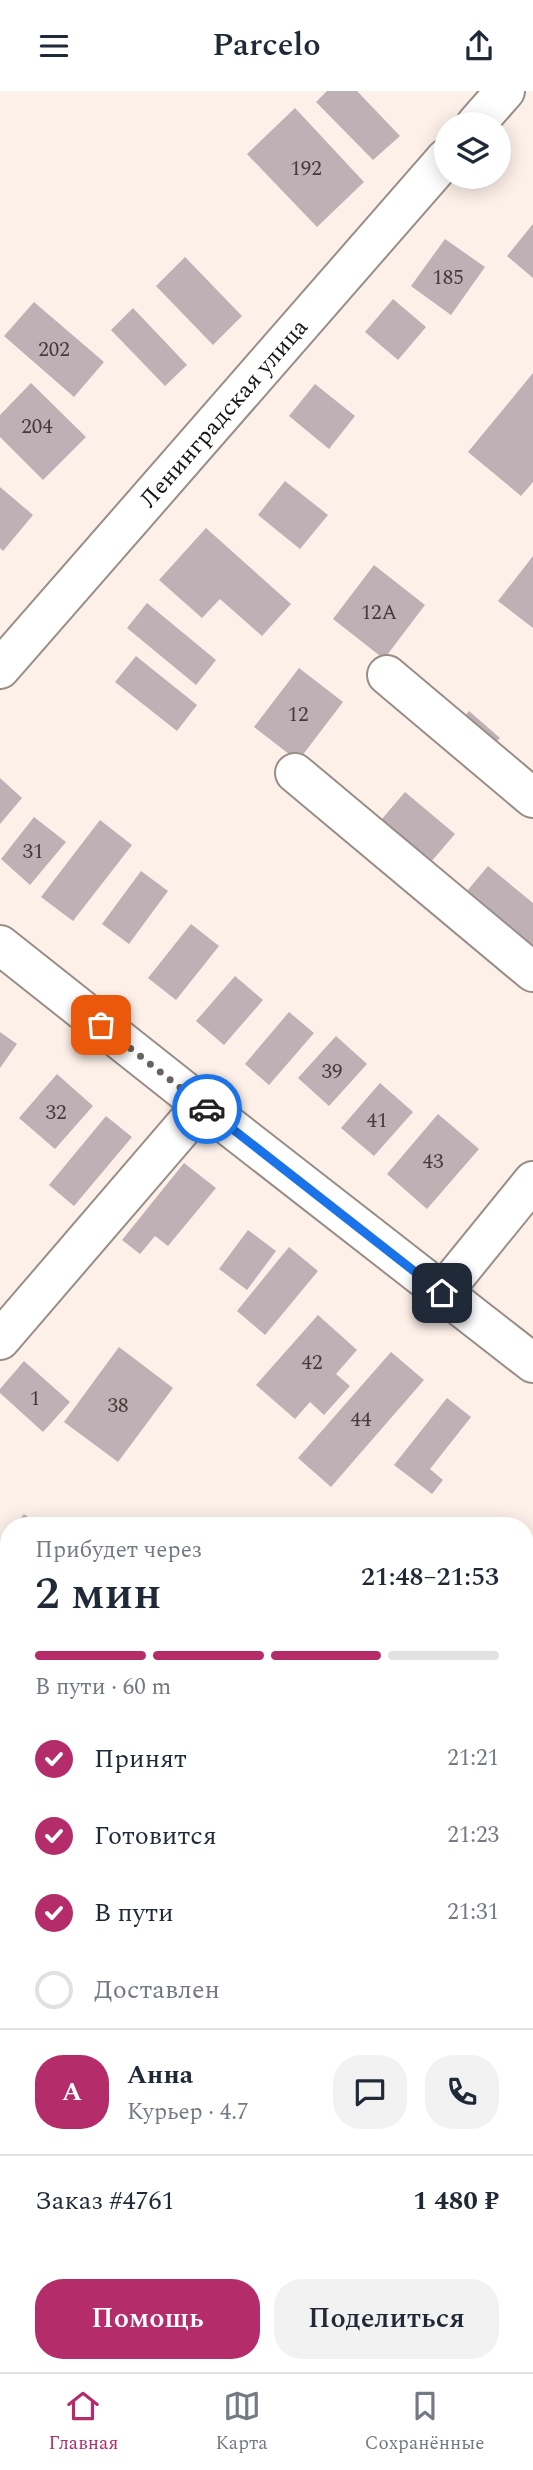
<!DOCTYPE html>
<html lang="ru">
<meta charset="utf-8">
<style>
:root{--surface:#fff;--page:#f2f2f3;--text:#1f2937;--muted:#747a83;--line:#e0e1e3;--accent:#b52c6a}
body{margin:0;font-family:Spectral,serif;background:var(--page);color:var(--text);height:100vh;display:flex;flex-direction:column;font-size:26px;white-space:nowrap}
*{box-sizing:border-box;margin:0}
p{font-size:23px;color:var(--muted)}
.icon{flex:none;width:38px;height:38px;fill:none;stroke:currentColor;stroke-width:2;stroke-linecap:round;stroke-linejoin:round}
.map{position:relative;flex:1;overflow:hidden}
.details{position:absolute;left:0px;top:1426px;width:534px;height:856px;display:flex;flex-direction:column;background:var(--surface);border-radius:28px 28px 0 0;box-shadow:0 4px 18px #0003}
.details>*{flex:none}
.controls{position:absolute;left:434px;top:21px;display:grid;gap:14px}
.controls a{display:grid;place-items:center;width:77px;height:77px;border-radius:50%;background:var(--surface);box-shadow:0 4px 18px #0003;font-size:35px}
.pin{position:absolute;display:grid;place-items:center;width:60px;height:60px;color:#fff;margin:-30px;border-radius:14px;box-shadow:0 4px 10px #0006}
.courier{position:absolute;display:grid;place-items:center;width:70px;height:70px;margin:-35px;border:5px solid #1a73e8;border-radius:50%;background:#fff;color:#222;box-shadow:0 2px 9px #0007}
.head em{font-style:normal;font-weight:600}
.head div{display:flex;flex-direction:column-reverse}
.head{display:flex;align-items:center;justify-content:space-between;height:119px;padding:0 35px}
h1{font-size:46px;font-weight:600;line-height:52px}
.bar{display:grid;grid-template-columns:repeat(4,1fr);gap:10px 7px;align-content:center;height:84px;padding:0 35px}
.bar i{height:9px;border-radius:5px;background:var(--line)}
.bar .active{background:var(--accent)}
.bar p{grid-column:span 4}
.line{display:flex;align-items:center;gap:18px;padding:0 35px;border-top:2px solid var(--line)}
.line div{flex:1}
.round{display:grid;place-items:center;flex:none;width:74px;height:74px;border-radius:28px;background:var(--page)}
ol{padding:0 35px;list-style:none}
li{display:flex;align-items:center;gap:21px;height:77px}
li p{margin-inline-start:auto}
li .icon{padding:7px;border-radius:50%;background:var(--accent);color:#fff;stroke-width:4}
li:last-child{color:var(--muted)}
li i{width:38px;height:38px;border:4px solid var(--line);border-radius:50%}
.primary-button{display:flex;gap:14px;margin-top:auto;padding:14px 35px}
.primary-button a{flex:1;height:80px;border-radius:28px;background:var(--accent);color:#fff;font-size:28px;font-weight:600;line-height:80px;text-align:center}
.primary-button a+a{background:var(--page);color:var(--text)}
header{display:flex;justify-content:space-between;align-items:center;height:91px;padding:0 35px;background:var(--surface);font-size:32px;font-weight:600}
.tabs{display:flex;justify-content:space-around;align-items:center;height:98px;border-top:2px solid var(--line);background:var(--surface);font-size:19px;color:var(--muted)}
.tabs a{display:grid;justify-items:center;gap:4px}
.tabs .active{color:var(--accent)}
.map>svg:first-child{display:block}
.building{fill:#beb0b4}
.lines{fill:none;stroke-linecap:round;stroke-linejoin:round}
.minor-casing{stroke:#998e87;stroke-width:42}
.tertiary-casing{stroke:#998e87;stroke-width:42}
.secondary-casing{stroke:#998e87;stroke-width:42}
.minor{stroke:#fff;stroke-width:38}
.tertiary{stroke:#fff;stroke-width:38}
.secondary{stroke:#fff;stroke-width:38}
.done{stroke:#69625e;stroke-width:7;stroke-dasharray:0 12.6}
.route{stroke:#1a73e8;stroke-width:9}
.labels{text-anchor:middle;stroke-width:5;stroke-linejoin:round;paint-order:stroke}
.number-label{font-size:21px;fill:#423c3b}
.street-label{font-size:24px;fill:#191513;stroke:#fff}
</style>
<header><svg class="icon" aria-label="menu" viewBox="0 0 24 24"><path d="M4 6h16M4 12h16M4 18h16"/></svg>Parcelo<svg class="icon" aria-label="share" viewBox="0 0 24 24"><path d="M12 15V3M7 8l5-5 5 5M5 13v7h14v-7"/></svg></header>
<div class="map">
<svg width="533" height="2281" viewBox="0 0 533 2281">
<rect width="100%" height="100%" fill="#fdf0e9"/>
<path class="building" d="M327 0H357L400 45 373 69 316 11Z
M295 17 364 91 317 136 247 63Z
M533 133V187L507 165Z
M445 148 485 176 451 224 411 195Z
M185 166 242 225 213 254 156 195Z
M393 208 426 236 398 269 365 241Z
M34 211 104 271 74 306 4 245Z
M133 217 187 274 165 295 111 239Z
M533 282V391L521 405 468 361Z
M31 292 86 346 43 389 0 346V324Z
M315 293 355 325 329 358 289 325Z
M285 390 328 424 300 458 258 424Z
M0 396 33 424 3 460 0 457Z
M206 437 291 513 262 545 220 508 202 527 159 489Z
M533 465V537L498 510Z
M374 474 425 514 384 568 333 528Z
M147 512 216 569 196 594 127 537Z
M136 565 197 614 177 640 115 591Z
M299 577 343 611 298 670 254 636Z
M469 620 500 647 490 658 459 632Z
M0 687 22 707 0 733Z
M405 701 455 743 425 778 375 736Z
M34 726 66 751 30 794 1 768Z
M100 729 132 754 73 830 41 806Z
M488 775 533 812V865L462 806Z
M141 780 168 800 129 853 102 833Z
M191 833 219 855 176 909 148 887Z
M235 885 263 909 224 954 196 930Z
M289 921 314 942 269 994 245 973Z
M0 941 17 953 0 977Z
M336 945 367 973 329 1015 298 987Z
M57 983 93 1015 55 1058 19 1027Z
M380 992 413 1021 374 1065 341 1037Z
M438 1023 479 1058 427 1118 387 1083Z
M106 1025 132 1046 74 1115 49 1094Z
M184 1072 216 1097 168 1155 155 1145 140 1163 122 1149Z
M248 1139 276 1160 247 1199 219 1178Z
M289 1156 318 1180 265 1244 237 1220Z
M318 1224 357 1259 336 1283 350 1295 324 1324 310 1311 295 1328 256 1294Z
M119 1256 173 1297 118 1371 64 1331Z
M391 1261 424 1289 331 1396 298 1367Z
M24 1270 70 1311 43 1341 0 1302V1298Z
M447 1307 471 1326 430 1378 443 1389 432 1403 394 1374Z
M24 1423 40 1435H15Z
M9 1442V1519L0 1512V1453Z
M525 1475 533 1481V1533L525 1543Z
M2 1595 9 1600V1658L0 1652V1598Z
M525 1620 533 1627V1646L525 1655Z
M0 1662 9 1670V1685L0 1695Z
M0 1910 9 1919V1936L0 1945Z
M533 2065V2104L525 2099V2077Z
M9 2100V2145L0 2138V2111Z
M160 2273H220L214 2281H161L164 2277Z
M453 2273H495L489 2281H448Z"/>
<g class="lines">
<defs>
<path id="minor" d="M387 584 533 707
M295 682 533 881
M442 1202 533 1090
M0 1249 202 1014
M0 1532 9 1539
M0 1736 9 1726
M525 2120 533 2126
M386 2281 392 2273"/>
<g id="tertiary">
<path d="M476 33 505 0"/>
<path id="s1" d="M0 578 446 67"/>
<path d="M525 1764 533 1754"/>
<path d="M117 2281 123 2273"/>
</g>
<path id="secondary" d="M0 854 202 1014 533 1272"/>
</defs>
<use href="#minor" class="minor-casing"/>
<use href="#tertiary" class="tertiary-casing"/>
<use href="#secondary" class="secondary-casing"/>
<use href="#minor" class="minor"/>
<use href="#tertiary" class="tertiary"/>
<use href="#secondary" class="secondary"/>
</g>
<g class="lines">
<path class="done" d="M101 934 207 1018"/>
<path class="route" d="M207 1018 442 1202"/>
</g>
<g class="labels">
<g class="number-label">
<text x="306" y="84">192</text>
<text x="448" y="193">185</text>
<text x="54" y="265">202</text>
<text x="37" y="342">204</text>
<text x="379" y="528">12А</text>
<text x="298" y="630">12</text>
<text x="33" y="767">31</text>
<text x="332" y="987">39</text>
<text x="56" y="1028">32</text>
<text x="377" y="1036">41</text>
<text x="433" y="1077">43</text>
<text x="312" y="1278">42</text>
<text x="35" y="1314">1</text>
<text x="118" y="1321">38</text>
<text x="361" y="1335">44</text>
</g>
<g class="street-label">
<text dy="8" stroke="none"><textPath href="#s1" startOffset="340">Ленинградская улица</textPath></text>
</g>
</g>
</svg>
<div class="controls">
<a><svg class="icon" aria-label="layers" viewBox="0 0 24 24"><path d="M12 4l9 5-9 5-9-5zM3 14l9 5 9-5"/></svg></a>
</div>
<div class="pin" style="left:101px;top:934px;background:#ea580c"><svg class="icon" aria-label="bag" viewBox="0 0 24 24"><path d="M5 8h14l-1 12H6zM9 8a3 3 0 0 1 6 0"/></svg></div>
<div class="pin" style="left:442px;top:1202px;background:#1f2937"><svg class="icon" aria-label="home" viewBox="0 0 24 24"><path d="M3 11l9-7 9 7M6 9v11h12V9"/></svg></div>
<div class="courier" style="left:207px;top:1018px"><svg class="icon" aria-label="car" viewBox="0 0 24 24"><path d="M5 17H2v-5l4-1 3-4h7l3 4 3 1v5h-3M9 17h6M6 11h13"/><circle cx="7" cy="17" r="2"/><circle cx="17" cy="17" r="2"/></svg></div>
<section class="details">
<div class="head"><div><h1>2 мин</h1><p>Прибудет через</p></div><em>21:48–21:53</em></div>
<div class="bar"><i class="active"></i><i class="active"></i><i class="active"></i><i></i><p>В пути · 60 m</p></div>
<ol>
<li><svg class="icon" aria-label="check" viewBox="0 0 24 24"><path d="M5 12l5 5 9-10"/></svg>Принят<p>21:21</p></li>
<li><svg class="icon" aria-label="check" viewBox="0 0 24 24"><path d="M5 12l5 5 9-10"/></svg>Готовится<p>21:23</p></li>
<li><svg class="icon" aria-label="check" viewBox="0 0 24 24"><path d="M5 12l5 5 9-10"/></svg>В пути<p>21:31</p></li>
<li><i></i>Доставлен</li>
</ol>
<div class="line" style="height:126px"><b class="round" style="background:var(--accent);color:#fff">А</b><div><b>Анна</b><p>Курьер · 4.7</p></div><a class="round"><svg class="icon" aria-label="chat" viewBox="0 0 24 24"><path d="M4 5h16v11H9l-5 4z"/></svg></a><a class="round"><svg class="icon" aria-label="phone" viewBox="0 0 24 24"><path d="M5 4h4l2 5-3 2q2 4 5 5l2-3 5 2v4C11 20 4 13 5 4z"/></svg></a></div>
<div class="line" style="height:91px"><div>Заказ #4761</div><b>1 480 ₽</b></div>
<div class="primary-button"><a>Помощь</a><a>Поделиться</a></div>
</section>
</div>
<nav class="tabs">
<a class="active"><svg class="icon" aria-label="home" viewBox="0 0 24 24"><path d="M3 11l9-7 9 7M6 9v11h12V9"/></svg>Главная</a>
<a><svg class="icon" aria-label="map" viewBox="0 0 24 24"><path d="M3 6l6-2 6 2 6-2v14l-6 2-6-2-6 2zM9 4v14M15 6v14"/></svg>Карта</a>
<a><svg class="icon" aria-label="saved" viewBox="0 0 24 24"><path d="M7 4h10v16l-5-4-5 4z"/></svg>Сохранённые</a>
</nav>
